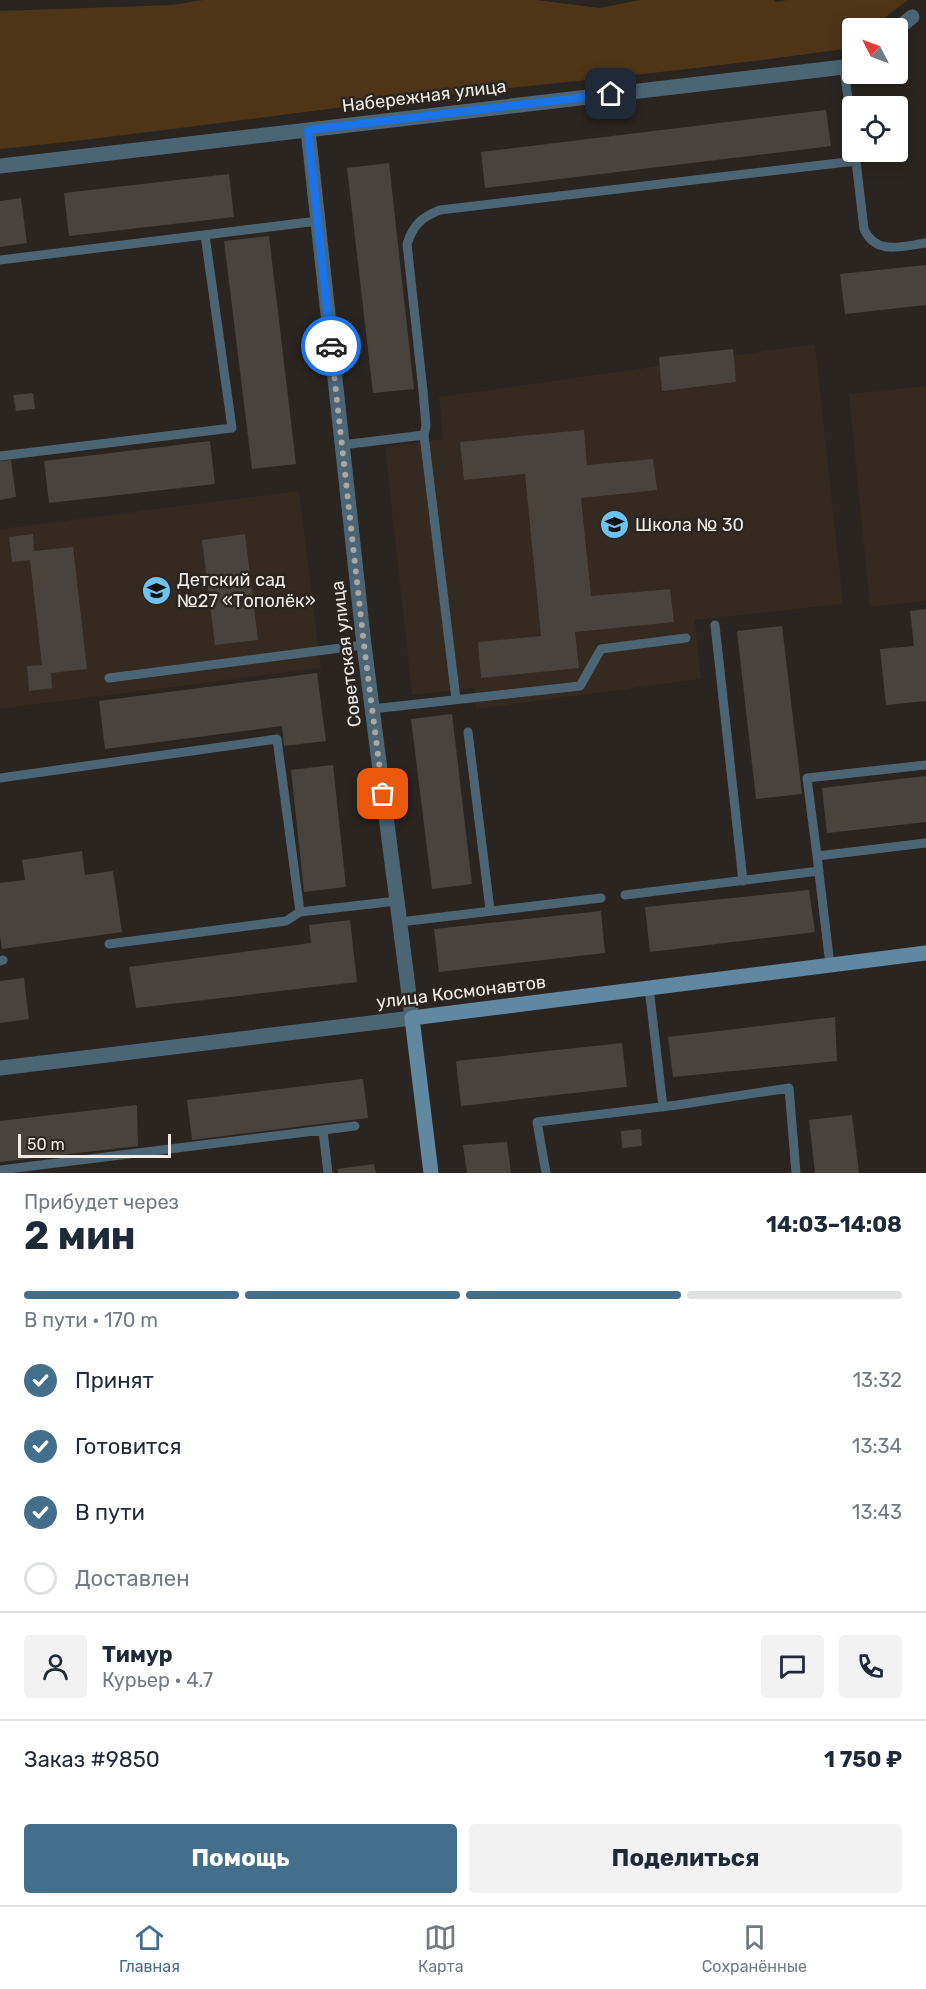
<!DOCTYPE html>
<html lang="ru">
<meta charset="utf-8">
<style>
:root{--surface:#fff;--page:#f2f2f3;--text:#1f2937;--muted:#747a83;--line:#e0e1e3;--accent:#436e8c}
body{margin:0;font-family:Rubik,sans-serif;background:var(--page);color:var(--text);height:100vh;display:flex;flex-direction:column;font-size:22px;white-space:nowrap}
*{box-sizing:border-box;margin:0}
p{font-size:20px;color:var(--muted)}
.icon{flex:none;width:33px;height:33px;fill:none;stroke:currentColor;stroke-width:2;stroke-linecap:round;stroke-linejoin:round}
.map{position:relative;height:1173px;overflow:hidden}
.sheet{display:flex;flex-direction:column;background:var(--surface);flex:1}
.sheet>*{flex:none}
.needle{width:39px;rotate:312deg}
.controls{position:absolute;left:842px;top:18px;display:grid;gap:12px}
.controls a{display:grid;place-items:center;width:66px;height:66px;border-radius:6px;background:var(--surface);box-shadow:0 3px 15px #0003;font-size:30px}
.scale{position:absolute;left:18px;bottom:15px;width:153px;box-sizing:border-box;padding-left:6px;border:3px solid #efece8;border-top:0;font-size:16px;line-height:21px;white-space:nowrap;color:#efece8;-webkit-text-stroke:4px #2a2520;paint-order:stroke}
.pin{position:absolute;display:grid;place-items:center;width:51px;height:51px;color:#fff;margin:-26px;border-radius:12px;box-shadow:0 3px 9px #0006}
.courier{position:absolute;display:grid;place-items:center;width:60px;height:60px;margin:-30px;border:4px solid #1a73e8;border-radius:50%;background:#fff;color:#222;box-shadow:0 2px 8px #0007}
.head em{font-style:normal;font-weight:700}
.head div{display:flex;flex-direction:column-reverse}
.head{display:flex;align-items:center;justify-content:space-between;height:102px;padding:0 24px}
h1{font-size:39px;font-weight:700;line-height:45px}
.bar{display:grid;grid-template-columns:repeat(4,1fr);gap:9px 6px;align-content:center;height:72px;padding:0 24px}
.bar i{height:8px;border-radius:4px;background:var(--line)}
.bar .current{background:var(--accent)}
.bar p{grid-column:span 4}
.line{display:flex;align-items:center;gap:15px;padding:0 24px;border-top:2px solid var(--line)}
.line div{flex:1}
.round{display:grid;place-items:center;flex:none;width:63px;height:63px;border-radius:6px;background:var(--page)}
ol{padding:0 24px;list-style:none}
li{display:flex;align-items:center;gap:18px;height:66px}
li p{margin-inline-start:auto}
li .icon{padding:6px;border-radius:50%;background:var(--accent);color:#fff;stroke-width:4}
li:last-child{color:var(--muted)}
li i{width:33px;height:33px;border:3px solid var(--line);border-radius:50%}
.action{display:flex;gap:12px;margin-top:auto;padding:12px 24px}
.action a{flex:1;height:69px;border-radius:6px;background:var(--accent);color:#fff;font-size:24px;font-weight:700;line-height:69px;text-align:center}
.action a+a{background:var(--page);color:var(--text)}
.dock{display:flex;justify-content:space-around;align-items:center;height:84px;border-top:2px solid var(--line);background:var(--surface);font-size:16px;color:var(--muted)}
.dock a{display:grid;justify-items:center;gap:3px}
.dock .current{color:var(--accent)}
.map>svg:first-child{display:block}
.built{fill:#342a20}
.green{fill:#4e3518}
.building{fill:#49433e}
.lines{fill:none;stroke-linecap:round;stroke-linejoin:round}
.lane{stroke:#4c6575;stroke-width:9}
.street{stroke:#4c6575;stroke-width:15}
.secondary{stroke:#6088a1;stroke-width:15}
.done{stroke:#aaa6a2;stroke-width:6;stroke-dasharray:0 10.8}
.route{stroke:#1a73e8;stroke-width:8}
.labels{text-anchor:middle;stroke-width:5;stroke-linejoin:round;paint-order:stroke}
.street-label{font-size:18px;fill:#efece8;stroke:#2a2520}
.poi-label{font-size:18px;fill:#efece8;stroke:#2a2520;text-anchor:start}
</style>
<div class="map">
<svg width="926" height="1173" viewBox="0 0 926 1173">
<rect width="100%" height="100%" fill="#2a2520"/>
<path class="built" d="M815 344 843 604 695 620 701 679 476 709 474 688 412 695 385 447 443 439 439 397Z
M926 386V601L870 607 849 394Z
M299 491 321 668 0 709V529Z"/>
<path class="green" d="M203 0H536L600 8 640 0H774L776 2 787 0H908L871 28H852V43L844 49C703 69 561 82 419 98 279 114 140 135 0 149V11L173 5Z"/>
<path class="building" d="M826 110 831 146 485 188 481 152Z
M389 163 414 389 373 393 347 168Z
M229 174 234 217 69 236 64 193Z
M21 198 27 243 0 247V201Z
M269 236 296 464 252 469 224 241Z
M926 265V305L845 314 840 274Z
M733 349 736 382 662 391 659 357Z
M33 393 35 409 16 411 13 395Z
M584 430 587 465 653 459 657 490 581 498 591 596 670 589 674 622 575 632 579 668 481 678 478 642 541 636 525 474 464 480 460 442Z
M210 441 215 484 49 503 44 461Z
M11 460 16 497 0 500V461Z
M33 534 34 551 73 547 87 669 51 673 52 688 29 691 27 666 42 665 30 560 12 562 9 537Z
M245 534 258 640 215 645 202 540Z
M926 609V701L886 705 880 649 914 646 910 611Z
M782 626 802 794 756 799 737 631Z
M317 673 326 741 284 746 282 726 105 749 99 701Z
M452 714 472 884 432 889 411 719Z
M333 765 346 887 304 892 291 770Z
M926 776V822L827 833 822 788Z
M82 851 85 875 113 871 122 932 2 949 0 935V883L25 880 22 860Z
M809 890 815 932 650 952 645 907Z
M601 911 605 953 439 972 434 929Z
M350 920 357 982 136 1008 129 967 311 943 309 925Z
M24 978 29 1019 0 1023V981Z
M835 1017 837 1061 673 1077 668 1037Z
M622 1043 627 1087 461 1106 456 1061Z
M363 1079 368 1118 192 1140 187 1100Z
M137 1105 138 1146 0 1162V1121Z
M852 1115 859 1173H815L809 1120Z
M641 1129 642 1146 622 1148 621 1131Z
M507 1142 511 1173H467L463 1145Z
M374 1164 376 1173H338L337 1169Z"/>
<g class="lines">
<path class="lane" d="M844 67 852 130
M855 152 864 229C876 256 902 246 926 243
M0 260 318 221
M342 445 424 435
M0 456 232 428 205 235
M715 625 743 881
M109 678 364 645
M456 699 424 435 426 426 423 391 407 244C413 225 422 217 440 210L856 161
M372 709 580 686 601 649 686 638
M468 732 490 910
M0 778 277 739 300 912 286 921 109 944
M817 856 807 778 926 765
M625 895 819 871
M300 912 397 901
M400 922 601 898
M0 961 3 960
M830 965 817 856 926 843
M649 988 663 1107
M323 1131 328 1173
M0 1170 355 1126
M546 1173 537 1122 677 1105 789 1088 796 1173"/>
<path class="street" d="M897 29 912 17
M0 166 844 67 852 62
M0 1068 412 1018 364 645 308 130"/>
<path class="secondary" d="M431 1173 412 1018 926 953"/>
</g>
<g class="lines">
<path class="done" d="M331 346 364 645 383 794"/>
<path class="route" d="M331 346 308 130 611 94"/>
</g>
<defs>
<symbol id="school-disc" viewBox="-11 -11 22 22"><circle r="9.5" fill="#6ec2f3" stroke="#2a2520"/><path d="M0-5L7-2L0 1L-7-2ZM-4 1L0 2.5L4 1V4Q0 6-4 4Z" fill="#111"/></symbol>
</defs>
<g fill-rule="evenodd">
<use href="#school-disc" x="598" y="508" width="33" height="33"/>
<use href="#school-disc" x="140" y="574" width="33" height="33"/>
</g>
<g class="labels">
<g class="street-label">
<text transform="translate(424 96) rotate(-7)" y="6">Набережная улица</text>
<text transform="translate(346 654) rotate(-97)" y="6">Советская улица</text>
<text transform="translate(461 992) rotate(-7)" y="6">улица Космонавтов</text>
</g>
<g class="poi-label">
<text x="635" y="531">Школа № 30</text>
<text x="177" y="586">Детский сад<tspan x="177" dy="21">№27 «Тополёк»</tspan></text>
</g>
</g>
</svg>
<div class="controls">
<a><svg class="needle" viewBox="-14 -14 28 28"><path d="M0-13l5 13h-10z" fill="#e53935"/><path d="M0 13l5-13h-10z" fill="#747a83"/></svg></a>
<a><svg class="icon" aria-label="locate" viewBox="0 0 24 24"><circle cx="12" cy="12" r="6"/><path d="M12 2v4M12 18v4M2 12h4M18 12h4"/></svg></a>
</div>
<div class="scale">50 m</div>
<div class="pin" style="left:383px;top:794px;background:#ea580c"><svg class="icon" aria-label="bag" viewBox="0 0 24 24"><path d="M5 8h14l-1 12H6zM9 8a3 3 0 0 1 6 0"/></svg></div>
<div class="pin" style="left:611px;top:94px;background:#1f2937"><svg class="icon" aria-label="home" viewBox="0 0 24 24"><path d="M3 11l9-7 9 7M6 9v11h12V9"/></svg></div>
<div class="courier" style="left:331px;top:346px"><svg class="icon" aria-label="car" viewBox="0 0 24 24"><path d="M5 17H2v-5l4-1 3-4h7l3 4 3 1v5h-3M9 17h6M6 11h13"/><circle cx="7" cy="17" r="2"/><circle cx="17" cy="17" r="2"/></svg></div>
</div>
<section class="sheet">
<div class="head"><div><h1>2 мин</h1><p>Прибудет через</p></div><em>14:03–14:08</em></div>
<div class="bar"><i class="current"></i><i class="current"></i><i class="current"></i><i></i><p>В пути · 170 m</p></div>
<ol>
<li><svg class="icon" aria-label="check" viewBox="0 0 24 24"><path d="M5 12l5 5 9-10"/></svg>Принят<p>13:32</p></li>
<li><svg class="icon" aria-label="check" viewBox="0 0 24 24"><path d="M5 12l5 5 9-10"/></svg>Готовится<p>13:34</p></li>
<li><svg class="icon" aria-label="check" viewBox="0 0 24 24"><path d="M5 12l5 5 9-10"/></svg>В пути<p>13:43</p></li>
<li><i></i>Доставлен</li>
</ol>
<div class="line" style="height:108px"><a class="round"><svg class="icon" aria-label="person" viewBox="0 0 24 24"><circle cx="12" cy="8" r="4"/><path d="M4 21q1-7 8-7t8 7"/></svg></a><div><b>Тимур</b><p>Курьер · 4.7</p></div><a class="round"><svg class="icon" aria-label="chat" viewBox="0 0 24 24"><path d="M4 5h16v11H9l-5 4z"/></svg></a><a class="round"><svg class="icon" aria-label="phone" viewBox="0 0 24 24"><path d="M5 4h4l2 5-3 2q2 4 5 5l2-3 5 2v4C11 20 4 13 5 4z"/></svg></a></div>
<div class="line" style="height:78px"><div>Заказ #9850</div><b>1 750 ₽</b></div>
<div class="action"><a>Помощь</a><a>Поделиться</a></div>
</section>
<nav class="dock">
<a class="current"><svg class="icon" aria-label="home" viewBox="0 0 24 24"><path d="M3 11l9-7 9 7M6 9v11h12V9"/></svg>Главная</a>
<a><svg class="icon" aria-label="map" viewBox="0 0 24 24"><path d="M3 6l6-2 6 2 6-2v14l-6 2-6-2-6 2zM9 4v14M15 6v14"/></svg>Карта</a>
<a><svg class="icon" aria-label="saved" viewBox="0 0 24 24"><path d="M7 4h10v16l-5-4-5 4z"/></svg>Сохранённые</a>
</nav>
